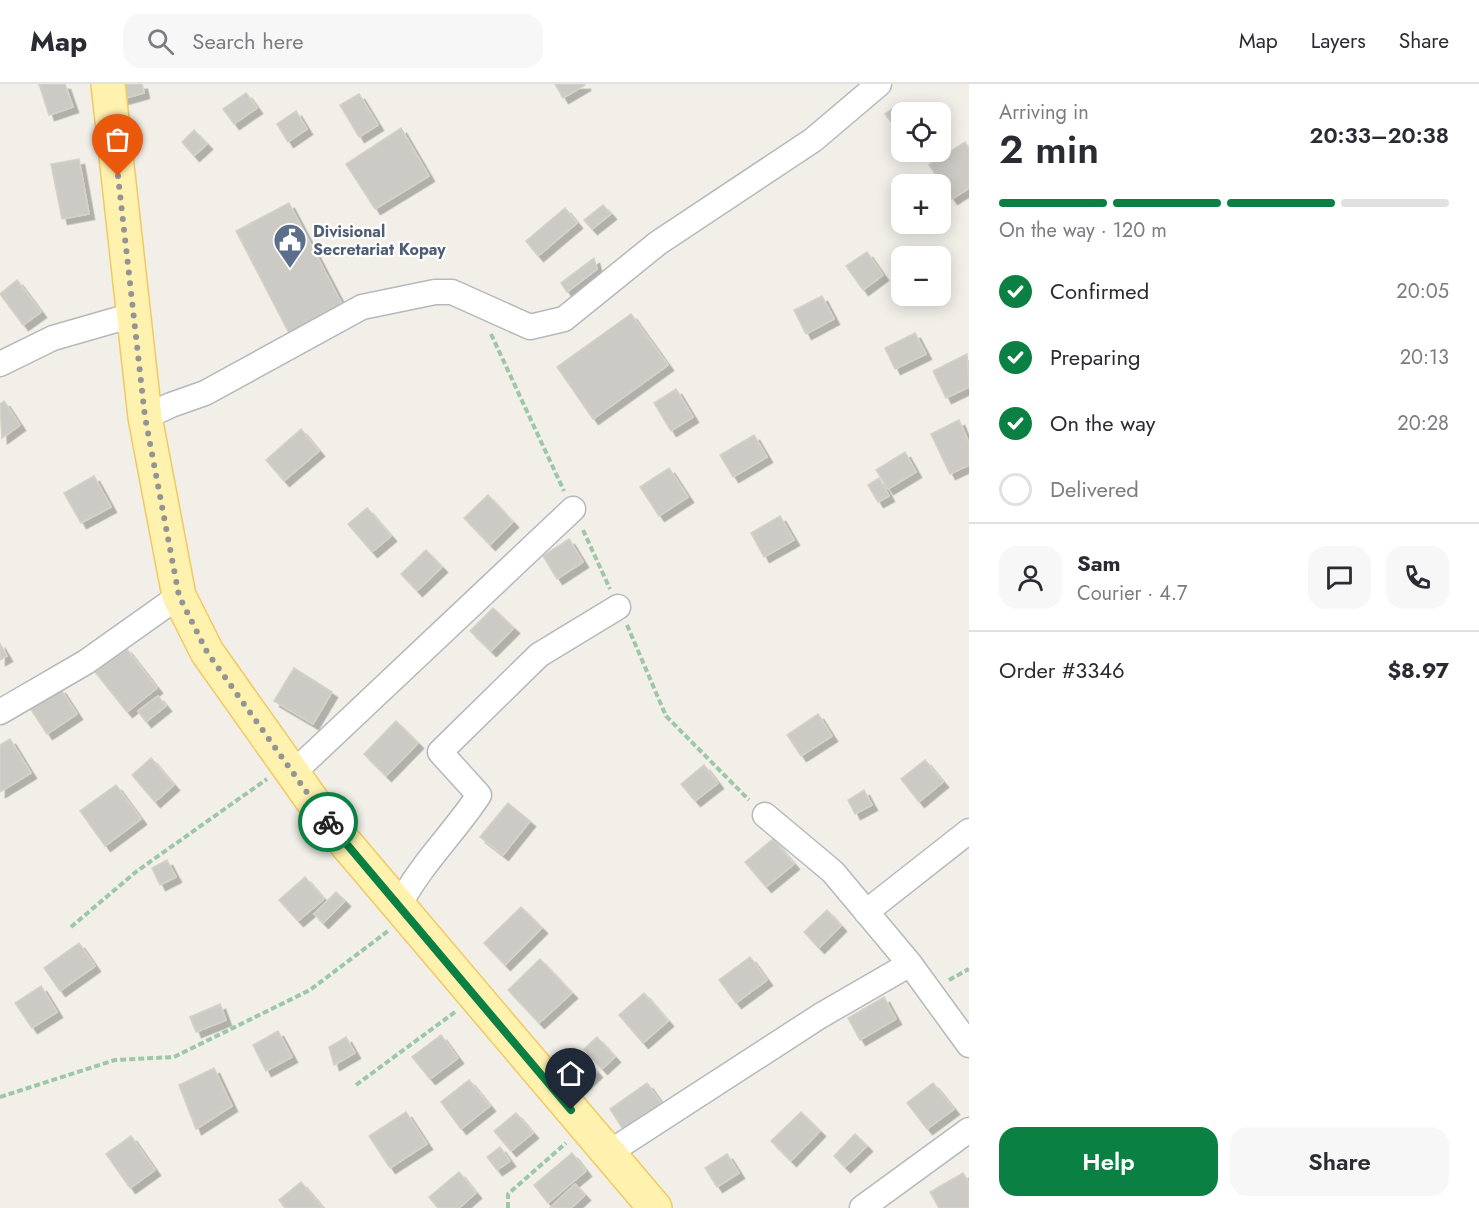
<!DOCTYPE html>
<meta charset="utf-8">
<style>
:root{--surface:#fff;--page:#f7f7f7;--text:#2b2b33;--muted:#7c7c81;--line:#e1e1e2;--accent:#0b8043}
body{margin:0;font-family:Jost,sans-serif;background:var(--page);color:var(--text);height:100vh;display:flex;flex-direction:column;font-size:22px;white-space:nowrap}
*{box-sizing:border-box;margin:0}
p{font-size:20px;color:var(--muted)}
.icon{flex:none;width:33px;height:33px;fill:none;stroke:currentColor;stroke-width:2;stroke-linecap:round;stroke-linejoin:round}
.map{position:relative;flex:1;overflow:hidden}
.panel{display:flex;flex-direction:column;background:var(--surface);width:510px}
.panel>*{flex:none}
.tools{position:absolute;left:891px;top:18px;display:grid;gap:12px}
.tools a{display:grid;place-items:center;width:60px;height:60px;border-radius:12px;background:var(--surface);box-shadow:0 3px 15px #0003;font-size:30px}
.pin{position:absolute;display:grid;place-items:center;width:51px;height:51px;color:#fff;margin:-62px -26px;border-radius:50% 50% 50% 0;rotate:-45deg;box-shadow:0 0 6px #0007}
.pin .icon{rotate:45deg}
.courier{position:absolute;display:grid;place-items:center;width:60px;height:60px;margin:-30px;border:4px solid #0b8043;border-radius:50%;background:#fff;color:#222;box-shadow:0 2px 8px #0007}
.overview em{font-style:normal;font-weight:600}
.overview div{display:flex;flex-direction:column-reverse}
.overview{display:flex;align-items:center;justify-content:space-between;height:102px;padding:0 30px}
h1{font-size:39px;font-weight:600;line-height:45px}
.bar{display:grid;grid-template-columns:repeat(4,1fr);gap:9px 6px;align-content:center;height:72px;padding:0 30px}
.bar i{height:8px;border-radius:4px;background:var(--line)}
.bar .selected{background:var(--accent)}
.bar p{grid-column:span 4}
.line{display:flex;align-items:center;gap:15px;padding:0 30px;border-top:2px solid var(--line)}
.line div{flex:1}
.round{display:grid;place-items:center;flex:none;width:63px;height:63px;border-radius:18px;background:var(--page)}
ol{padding:0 30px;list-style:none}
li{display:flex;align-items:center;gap:18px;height:66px}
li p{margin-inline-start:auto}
li .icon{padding:6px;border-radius:50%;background:var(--accent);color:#fff;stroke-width:4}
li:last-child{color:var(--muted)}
li i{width:33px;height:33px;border:3px solid var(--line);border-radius:50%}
.cta{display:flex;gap:12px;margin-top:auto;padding:12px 30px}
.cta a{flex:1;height:69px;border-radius:18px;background:var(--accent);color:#fff;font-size:24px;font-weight:600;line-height:69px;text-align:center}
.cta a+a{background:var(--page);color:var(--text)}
header{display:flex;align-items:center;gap:36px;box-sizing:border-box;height:84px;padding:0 30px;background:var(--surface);border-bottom:2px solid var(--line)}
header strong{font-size:28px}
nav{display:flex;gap:33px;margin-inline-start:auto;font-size:21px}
.search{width:420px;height:54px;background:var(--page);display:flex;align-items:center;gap:15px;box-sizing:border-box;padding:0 21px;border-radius:18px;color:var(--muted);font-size:22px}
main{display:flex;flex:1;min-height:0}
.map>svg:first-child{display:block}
.building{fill:#cccac5;stroke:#d6d1c6;stroke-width:1.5;filter:url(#shadow)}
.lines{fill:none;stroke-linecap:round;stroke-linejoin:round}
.minor-casing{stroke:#b5b8bc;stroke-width:27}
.primary-casing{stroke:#f2c960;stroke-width:36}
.path{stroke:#9cc7a9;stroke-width:4;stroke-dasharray:6 3;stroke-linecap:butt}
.minor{stroke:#fff;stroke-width:24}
.primary{stroke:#fff2af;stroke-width:33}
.done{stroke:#929495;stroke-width:6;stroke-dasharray:0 10.8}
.route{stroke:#0b8043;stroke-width:8}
.labels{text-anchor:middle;stroke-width:4.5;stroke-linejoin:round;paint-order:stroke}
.service-label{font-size:16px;font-weight:bold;fill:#4e5e75;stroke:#fff;text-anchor:start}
</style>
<header>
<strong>Map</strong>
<div class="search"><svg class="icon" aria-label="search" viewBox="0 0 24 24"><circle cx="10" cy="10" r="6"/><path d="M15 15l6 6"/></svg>Search here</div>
<nav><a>Map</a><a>Layers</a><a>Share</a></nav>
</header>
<main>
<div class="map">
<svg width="969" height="1124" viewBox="0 0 969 1124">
<defs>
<filter id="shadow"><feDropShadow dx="5.5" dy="5.5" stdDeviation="0" flood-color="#0004"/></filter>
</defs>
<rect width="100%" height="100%" fill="#f1efe8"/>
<path class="building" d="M39 0H65L73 23 49 31Z
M118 0H142L144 9 122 15Z
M555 0H585V1L563 14Z
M246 9 257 24 234 40 223 25Z
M359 10 378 41 359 53 340 21Z
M900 19 907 28H902V52L885 30Z
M296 27 307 45 288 58 277 40Z
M401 44 429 92 375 125 346 80Z
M194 46 207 60 194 72 182 58Z
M965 58 969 64V104L952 115 929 81Z
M79 75 89 130 62 135 51 80Z
M289 119 343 222 290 251 236 147Z
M603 121 611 130 592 145 584 136Z
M565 124 577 139 538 172 526 157Z
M867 168 883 191 863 206 846 182Z
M594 174 597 185 567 208 561 199Z
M17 196 41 228 23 241 0 210Z
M822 212 834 235 806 250 794 226Z
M631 230 668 281 593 335 557 283Z
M915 249 926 270 895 285 885 264Z
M967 270 969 303 946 314 933 287Z
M676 305 693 333 671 347 654 319Z
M4 317 20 341 2 354 0 320Z
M959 336 969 359V381L950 390 931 350Z
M301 345 319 367 284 397 266 376Z
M754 351 767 373 733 393 720 371Z
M905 368 916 388 888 405 876 386Z
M669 384 688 413 659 432 640 403Z
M94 392 111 423 81 439 64 409Z
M879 394 889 412 878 418 868 401Z
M488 411 513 438 490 461 464 434Z
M367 424 391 452 372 468 348 440Z
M780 432 794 456 764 473 751 449Z
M569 455 583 478 557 495 543 472Z
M426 466 442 483 417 507 401 490Z
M493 524 514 544 491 567 470 547Z
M0 560 7 572 0 576Z
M126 564 157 604 127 628 95 588Z
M294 584 332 608 313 640 274 617Z
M60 604 77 630 47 650 30 624Z
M158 612 166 622 146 638 138 627Z
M818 630 832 652 801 672 787 651Z
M396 637 418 659 386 692 364 670Z
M10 655 31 689 0 708V661Z
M151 674 174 701 155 718 132 691Z
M925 676 943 698 919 718 901 695Z
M704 681 718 699 695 717 681 700Z
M116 701 141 735 105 762 80 727Z
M864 706 872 721 855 730 848 716Z
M508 719 530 737 503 771 480 753Z
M773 755 794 780 766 803 745 778Z
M167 776 176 793 160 801 152 784Z
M305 793 324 815 298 837 279 816Z
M336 808 345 817 323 839 314 830Z
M521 823 542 844 505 881 484 859Z
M827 826 841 842 819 864 804 848Z
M79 859 95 882 60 907 44 884Z
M750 873 767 896 736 919 719 896Z
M540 875 572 909 539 939 508 906Z
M41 902 57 928 32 944 15 919Z
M644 909 668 937 643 959 619 931Z
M884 913 896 935 860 956 848 934Z
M220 920 226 936 196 948 190 933Z
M278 947 292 973 266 987 253 961Z
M441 951 458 974 430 995 412 973Z
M346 953 355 969 334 981 329 963Z
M597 953 615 973 602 985 584 965Z
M574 964 597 988 580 1004 557 981Z
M214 984 232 1022 196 1045 179 1001Z
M469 996 490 1022 461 1045 441 1018Z
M647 999 662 1020 624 1047 610 1025Z
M933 999 954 1025 927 1045 907 1019Z
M406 1028 427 1060 390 1084 369 1052Z
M801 1028 820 1047 791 1077 771 1057Z
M516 1029 533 1049 511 1067 494 1047Z
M855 1050 867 1062 845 1083 834 1072Z
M131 1052 155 1086 130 1104 106 1070Z
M500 1063 510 1077 497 1086 487 1073Z
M572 1069 586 1087 548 1119 534 1101Z
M727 1070 739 1089 717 1103 705 1084Z
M459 1088 476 1109 459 1124H438L429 1113Z
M963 1089 969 1099V1124H939L930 1108Z
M301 1098 323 1124H285L279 1116Z
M575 1100 585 1111 571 1124H550Z"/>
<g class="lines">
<defs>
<path id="minor" d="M0 280 53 254 133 231
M145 333 171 321 205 309 362 223 435 208H452L530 243 564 235 658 159 813 56 879 0
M0 628 86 578 179 512
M293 689 573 425
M765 731 833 788 910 880 969 961
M399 822C420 781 454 749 479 711L440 668 539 571 618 523
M866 828 969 747
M607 1070 820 932 910 880
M862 1124 969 1046"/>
<path id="primary" d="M108 0 145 333 179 512 207 568 326 736 655 1124"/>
</defs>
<use href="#minor" class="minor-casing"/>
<use href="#primary" class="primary-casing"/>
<path class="path" d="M491 250 564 407
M583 446 610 505
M627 541 666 632 749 716
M71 843 137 787 267 695
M949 896 969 885
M356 1001 455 928
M0 1013 115 976 174 973 310 906 388 847
M508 1124V1110L566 1059"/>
<use href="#minor" class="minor"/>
<use href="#primary" class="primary"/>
</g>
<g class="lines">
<path class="done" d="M118 92 145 333 179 512 207 568 328 738"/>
<path class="route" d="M328 738 571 1026"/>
</g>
<defs>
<symbol id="civic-pin" viewBox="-11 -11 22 30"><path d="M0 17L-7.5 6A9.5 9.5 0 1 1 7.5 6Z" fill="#5c6f8a" stroke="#fff"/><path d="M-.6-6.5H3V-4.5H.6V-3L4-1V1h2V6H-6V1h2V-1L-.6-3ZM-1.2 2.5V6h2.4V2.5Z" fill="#fff"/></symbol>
</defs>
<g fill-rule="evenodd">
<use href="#civic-pin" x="271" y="137" width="38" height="52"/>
</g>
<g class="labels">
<g class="service-label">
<text x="313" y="153">Divisional<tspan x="313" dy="18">Secretariat Kopay</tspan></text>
</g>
</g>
</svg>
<div class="tools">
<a><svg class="icon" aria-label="locate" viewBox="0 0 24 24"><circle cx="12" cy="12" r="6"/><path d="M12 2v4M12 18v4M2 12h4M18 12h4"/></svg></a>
<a>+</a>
<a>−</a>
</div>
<div class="pin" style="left:118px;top:92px;background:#ea580c"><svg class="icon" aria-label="bag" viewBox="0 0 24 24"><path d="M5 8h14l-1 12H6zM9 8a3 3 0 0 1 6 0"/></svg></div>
<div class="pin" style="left:571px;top:1026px;background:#1f2937"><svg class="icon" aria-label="home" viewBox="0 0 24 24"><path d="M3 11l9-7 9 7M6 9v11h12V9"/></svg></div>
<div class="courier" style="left:328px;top:738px"><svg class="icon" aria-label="bike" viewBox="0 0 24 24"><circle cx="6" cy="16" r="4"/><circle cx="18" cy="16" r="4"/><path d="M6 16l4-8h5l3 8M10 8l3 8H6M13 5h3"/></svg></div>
</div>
<section class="panel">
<div class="overview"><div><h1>2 min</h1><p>Arriving in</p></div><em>20:33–20:38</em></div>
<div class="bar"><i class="selected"></i><i class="selected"></i><i class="selected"></i><i></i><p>On the way · 120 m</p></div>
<ol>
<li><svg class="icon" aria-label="check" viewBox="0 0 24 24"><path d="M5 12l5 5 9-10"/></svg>Confirmed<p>20:05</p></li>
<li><svg class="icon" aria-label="check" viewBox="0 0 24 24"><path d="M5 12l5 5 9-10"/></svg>Preparing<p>20:13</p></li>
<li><svg class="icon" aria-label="check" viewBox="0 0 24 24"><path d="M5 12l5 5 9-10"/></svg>On the way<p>20:28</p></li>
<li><i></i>Delivered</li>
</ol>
<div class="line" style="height:108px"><a class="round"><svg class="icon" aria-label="person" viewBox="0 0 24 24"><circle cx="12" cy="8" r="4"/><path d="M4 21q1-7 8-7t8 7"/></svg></a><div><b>Sam</b><p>Courier · 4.7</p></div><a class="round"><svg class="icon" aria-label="chat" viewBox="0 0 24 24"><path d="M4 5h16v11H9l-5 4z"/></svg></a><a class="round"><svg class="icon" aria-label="phone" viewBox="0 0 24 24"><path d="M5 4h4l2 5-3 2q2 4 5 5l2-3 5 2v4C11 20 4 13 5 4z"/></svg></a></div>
<div class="line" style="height:78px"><div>Order #3346</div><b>$8.97</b></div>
<div class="cta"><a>Help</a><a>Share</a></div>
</section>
</main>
